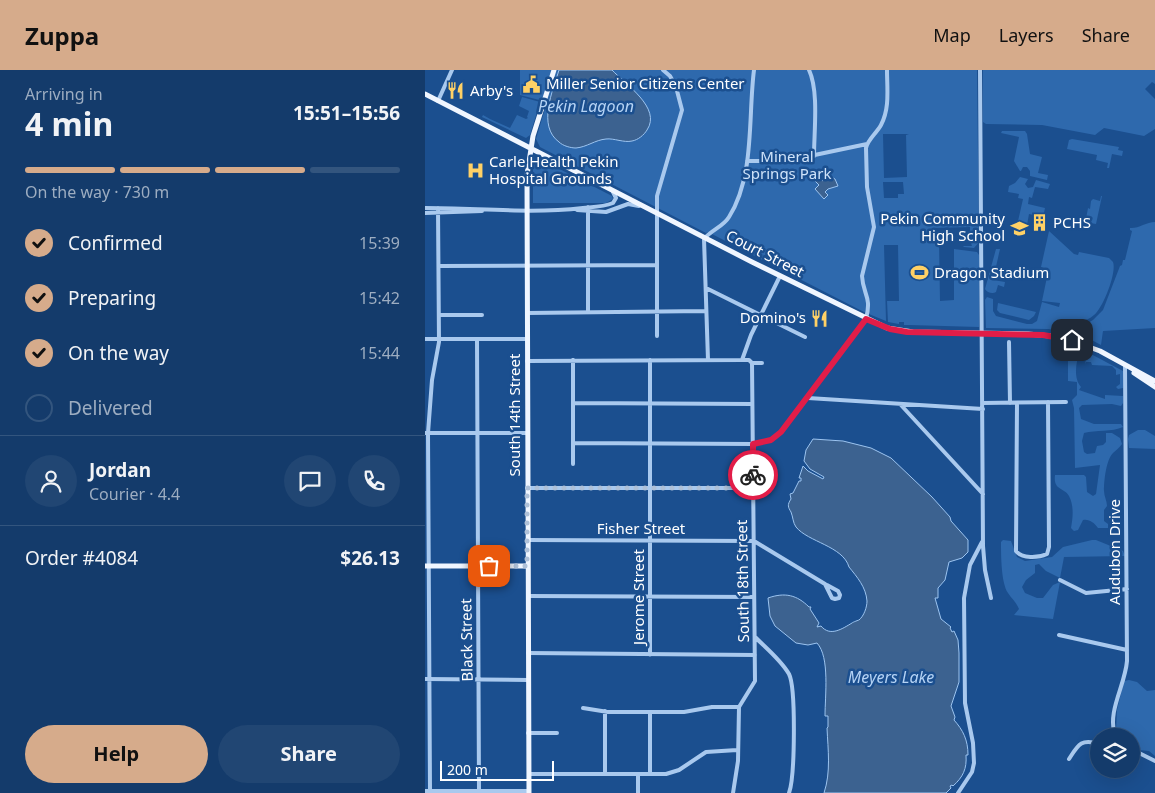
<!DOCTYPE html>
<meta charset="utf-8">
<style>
:root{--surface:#143b6b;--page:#214673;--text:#f1f3f6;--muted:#9dadc1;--line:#33557e;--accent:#d6ab8b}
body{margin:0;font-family:"Noto Sans",sans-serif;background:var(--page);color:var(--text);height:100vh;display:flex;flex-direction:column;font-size:19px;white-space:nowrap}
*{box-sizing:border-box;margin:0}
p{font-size:16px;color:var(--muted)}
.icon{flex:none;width:28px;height:28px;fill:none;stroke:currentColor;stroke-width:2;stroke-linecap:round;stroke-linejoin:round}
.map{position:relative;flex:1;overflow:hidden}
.drawer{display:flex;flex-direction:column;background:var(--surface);width:425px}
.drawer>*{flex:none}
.buttons{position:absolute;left:665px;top:658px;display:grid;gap:10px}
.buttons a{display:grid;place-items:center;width:50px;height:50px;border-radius:50%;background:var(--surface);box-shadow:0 5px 20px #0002,0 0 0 1px var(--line);font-size:25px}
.scale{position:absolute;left:15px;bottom:12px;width:114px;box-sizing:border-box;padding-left:5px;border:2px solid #fff;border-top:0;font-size:14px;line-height:18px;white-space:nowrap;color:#fff;-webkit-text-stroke:4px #1b4f8f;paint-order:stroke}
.pin{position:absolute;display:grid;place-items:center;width:42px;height:42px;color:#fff;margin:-21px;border-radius:10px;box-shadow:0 2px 8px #0006}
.courier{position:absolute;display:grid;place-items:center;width:50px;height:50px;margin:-25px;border:4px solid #e11d48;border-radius:50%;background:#fff;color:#222;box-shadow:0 1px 6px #0007}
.summary em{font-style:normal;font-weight:700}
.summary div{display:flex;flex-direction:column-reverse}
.summary{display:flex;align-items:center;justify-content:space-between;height:85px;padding:0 25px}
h1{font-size:32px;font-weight:700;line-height:38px}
.bar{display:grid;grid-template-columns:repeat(4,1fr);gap:8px 5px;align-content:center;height:60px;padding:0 25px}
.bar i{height:6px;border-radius:4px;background:var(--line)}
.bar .selected{background:var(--accent)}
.bar p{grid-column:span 4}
.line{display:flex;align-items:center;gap:12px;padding:0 25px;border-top:1px solid var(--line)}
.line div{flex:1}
.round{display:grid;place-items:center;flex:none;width:52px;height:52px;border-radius:26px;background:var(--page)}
ol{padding:0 25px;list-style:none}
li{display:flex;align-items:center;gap:15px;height:55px}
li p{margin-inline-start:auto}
li .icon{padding:5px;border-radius:50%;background:var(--accent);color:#111;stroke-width:4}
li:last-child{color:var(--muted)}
li i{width:28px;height:28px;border:2px solid var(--line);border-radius:50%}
.action{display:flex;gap:10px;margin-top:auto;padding:10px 25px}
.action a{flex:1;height:58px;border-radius:30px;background:var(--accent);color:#111;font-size:20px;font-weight:700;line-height:58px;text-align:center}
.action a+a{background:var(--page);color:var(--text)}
header{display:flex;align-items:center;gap:30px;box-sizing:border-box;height:70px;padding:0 25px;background:var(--accent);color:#111}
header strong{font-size:24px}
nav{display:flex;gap:28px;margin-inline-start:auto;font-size:18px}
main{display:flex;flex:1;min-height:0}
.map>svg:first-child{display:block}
.green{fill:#2e69ad;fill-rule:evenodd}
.water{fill:#3c6290;stroke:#9cc4f0}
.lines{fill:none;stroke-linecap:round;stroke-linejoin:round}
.minor{stroke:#a9c9ee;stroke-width:4}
.major{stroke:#f0f6ff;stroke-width:5}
.done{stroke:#afc1d8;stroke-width:5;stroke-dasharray:0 9}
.route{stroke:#e11d48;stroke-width:6}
.labels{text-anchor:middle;stroke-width:5;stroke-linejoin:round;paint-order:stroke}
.poi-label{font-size:15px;fill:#fff;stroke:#1b4f8f;text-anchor:start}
.park-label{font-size:15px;fill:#cfe3fa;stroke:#1b4f8f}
.street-label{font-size:15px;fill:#fff;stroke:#1b4f8f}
.water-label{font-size:16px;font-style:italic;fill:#b5d3f5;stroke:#1b4f8f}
</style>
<header>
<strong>Zuppa</strong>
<nav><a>Map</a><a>Layers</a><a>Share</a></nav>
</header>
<main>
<section class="drawer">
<div class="summary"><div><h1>4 min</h1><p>Arriving in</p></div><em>15:51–15:56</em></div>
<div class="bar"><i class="selected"></i><i class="selected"></i><i class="selected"></i><i></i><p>On the way · 730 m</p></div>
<ol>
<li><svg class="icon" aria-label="check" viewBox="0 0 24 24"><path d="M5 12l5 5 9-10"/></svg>Confirmed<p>15:39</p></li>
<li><svg class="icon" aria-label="check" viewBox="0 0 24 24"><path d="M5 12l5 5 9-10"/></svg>Preparing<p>15:42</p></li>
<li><svg class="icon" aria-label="check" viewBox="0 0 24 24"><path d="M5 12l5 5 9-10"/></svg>On the way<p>15:44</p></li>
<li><i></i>Delivered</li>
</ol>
<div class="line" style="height:90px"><a class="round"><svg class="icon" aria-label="person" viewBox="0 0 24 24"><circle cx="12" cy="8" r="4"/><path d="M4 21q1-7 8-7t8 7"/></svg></a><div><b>Jordan</b><p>Courier · 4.4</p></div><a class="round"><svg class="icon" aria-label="chat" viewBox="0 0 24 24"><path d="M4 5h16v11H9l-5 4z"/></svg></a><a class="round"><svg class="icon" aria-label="phone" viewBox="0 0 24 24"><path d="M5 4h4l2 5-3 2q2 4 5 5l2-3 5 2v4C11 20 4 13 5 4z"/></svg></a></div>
<div class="line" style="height:65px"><div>Order #4084</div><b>$26.13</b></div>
<div class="action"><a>Help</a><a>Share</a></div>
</section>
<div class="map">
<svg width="730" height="723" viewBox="0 0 730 723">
<rect width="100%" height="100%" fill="#1b4f8f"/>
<path class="green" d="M95 0H552L554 172 549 178 539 177 538 176H547L545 170V157L508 158 514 169 515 231 529 230V179L552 182 554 185V257L484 255H479V252H474V254L463 252 462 231H474L473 175H459L461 251 439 242 283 162 281 163 115 77 111 69 122 32 95 25ZM458 64H484L481 65 482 107 459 108ZM458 112H478L479 124H473V128H459Z
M558 0H730V14L727 12 720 19 730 29V59L719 66 679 58 670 65 617 55 561 54 558 52Z
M97 27 115 32 105 65 101 68 57 47 58 45 65 49 85 58 92 45 101 49 103 48 102 47 104 41 94 36Z
M577 61H600L602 64 605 84 617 87 613 103 623 105 622 110 605 106V101L602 97H598L596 101H595L589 91 594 67 576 63Z
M647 69 694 77 693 80 698 81 697 86 687 84 684 98H682L683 93 671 90 672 85 642 79 644 70Z
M113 90 119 91 187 126 188 129 181 133H108V95Z
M595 107 603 109 600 114 603 118 608 117 611 110 625 114 623 119 610 117 607 128 604 127 603 134 620 138 618 147 604 144 602 155H598L597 161 591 160 598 129 593 128 594 124 583 122 584 116 590 113Z
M676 126H677L671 154 665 153 661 149 663 138 665 139 666 131 668 129 675 131Z
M730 152V258L678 261 676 275 657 265 655 264 656 262H654V258L668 250 678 240 695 196 697 195 698 190H700L707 161 705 160V158C713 159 721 152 730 152Z
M624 161 649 184 653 185 654 182 684 188 688 192C692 202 678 238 669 245 660 253 647 253 638 261L623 259 561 258 560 230 562 227 568 229V241L571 246 602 254H607L612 251 617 232 634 237 635 233 617 231 622 207H624L625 203 619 202 620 198 616 197Z
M571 179H575L568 210 580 212 579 217 573 215 571 222C568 224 562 223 560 219Z
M573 233 611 242 609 246 604 250 575 243 572 240Z
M643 275 654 279 655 281C651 292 648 308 656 317L654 320 680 329V325L698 326V333L696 336 687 334 657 335 654 338 656 349 669 354H696L698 357C687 362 671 360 659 363L657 371 659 382 662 384 670 383 672 376 678 375 681 372V363H687L695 368 697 374C694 378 691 380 688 383 681 390 679 411 679 421 679 426 682 431 682 436L679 440V451L683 454V458H673C669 453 665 449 658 450L653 460 649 461 646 458C648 448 649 435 644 426 639 417 628 421 630 405H659L661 407 662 422 668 426 671 424 675 395 650 398 649 338 647 330 652 325V312L643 311Z
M664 283 698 301V318L693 319 691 317 695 314V304L691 305V300L687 296 667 295 666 292H661L660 294 662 284Z
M713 360H720L730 366V379L704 378 703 369 704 365Z
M578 470 586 471 592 487 600 491 627 487 638 477 667 470H671L698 481 700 486 639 487 635 508 621 501 614 494 610 495V503L601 510 597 517 600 523 612 528H618L628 515 635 512 628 549 589 545 594 539C591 532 587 529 583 523 576 513 576 484 576 472Z
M704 610 712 612 722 621 730 620V686L724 681 714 680 706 676V666H695L691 661 692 640 699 611Z"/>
<path class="water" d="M134 0H187C200 14 237 38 222 60 219 65 213 70 207 71 199 73 189 68 181 69 170 70 162 77 151 78 146 78 138 76 134 72 112 56 128 20 134 0Z
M401 104 410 109 413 116 403 119 400 122 403 125 399 129 390 119 394 115 390 111 393 107 398 111Z
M388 369 418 371 446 378 466 388 507 427 525 447 526 451 543 470V482L537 488 524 492 520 510 513 518V528H510L516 549 526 557 525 558 527 562 529 561 533 570 534 583V612L526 636 530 647 529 650C538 660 543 670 543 685H541C542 699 538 707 528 716L527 715 525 716 526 718 521 723H399C406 702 403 680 402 658L403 657V646H400C400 626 405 587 392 573L383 575 371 573 350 556 345 546 343 528C360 522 372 525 384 537H386L385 539 394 553 392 557 396 556C405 567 417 559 427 553 428 552 434 550 434 550 439 546 442 537 442 531 441 517 432 507 424 497 418 476 383 472 371 457 368 453 368 447 366 442 363 437 362 435 366 429L365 424 368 423 374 411H376V408H374L378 396 383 401 398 409 399 407 385 399 379 391 381 380Z"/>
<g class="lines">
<path class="minor" d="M384 0C394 21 389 62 389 86
M555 0 558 476 560 500 566 528
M13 31 27 0
M322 91H361L442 74
M163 137V242
M0 138C53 138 105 144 158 138 168 137 178 137 188 133L191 128 188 122
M152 140 181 142 203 134 214 136
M0 143 57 141
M14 196 232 195
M281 218 380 267
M102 243 281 241
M14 245H57
M232 266V126L257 40 251 17 245 6 238 0
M0 269H102
M52 269 54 721
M584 272 585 333
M225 290V585
M283 290 279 169C286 160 298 157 304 147 330 106 323 46 329 0
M317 290 326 265 355 206
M102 291 317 290H324L327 293
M327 293H337
M383 328 558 339
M148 333 327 334
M558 333 641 332
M592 333 591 481C597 489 613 488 622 484L624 477 623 332
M475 334 558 424
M0 363H102
M148 373 328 374 346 370 356 362 441 249C447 226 438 225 437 206L449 157 442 117 441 78C443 69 451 64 456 55 465 38 462 19 462 0
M148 394V290
M102 418H328
M102 470 329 471 400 514 407 528 410 529 414 528 415 525 413 521 402 515
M635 510 661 523 702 519
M103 526 329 527
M634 565 702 580
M330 567C341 578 356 590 364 604 371 618 370 707 364 723
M103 583 330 585
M0 609 103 610
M158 638 183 642H259L287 637H314
M180 641V704
M103 663H132
M690 666C682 641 700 616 702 591L700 295
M706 679 730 691
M644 689C653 675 656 668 674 674
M104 704H241L254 700 281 682 312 680
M213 704V723
M225 704V642
M0 721H104
M5 721 3 363 7 310 14 272 13 138
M308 723 313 691 314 637 330 611 327 293
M533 723 547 702 549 693 548 673 540 633 539 528 545 495 557 472"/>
<path class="major" d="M0 24 327 192 462 258 488 262 603 264 637 267 675 281 730 311
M709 303 730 317
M0 496H102
M104 723 102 105 108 66 129 0"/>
</g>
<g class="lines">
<path class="done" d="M64 496H102V418H328V405"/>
<path class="route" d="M328 405V374L346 370 356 362 441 249 465 259 482 262 618 265 647 270"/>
</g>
<defs>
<symbol id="civic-bare" viewBox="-9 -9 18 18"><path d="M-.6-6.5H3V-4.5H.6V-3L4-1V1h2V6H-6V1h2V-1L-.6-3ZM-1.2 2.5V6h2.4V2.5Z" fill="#ffd166" stroke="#1b4f8f" stroke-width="2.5" paint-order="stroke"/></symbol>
<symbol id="restaurant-bare" viewBox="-9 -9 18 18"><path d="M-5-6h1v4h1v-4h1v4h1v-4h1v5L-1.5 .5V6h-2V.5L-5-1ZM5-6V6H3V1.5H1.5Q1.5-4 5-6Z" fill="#ffd166" stroke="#1b4f8f" stroke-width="2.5" paint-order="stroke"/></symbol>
<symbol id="hospital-bare" viewBox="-9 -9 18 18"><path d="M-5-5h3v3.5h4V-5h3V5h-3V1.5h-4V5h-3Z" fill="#ffd166" stroke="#1b4f8f" stroke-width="2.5" paint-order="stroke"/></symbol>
<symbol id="building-bare" viewBox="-9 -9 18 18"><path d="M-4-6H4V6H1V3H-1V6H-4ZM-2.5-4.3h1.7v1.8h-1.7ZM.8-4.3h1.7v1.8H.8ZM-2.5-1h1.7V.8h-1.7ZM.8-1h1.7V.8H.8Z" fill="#ffd166" stroke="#1b4f8f" stroke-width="2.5" paint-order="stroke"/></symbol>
<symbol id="school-bare" viewBox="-9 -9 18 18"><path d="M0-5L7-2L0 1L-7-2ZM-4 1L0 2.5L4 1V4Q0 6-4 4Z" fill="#ffd166" stroke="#1b4f8f" stroke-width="2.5" paint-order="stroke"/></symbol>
<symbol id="stadium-bare" viewBox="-9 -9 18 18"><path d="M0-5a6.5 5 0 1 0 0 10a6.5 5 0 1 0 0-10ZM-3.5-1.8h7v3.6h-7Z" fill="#ffd166" stroke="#1b4f8f" stroke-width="2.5" paint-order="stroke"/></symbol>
</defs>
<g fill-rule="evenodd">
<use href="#civic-bare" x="94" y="2" width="25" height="25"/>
<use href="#restaurant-bare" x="18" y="8" width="25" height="25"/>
<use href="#hospital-bare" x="38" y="88" width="25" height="25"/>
<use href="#building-bare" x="602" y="140" width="25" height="25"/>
<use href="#school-bare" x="582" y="146" width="25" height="25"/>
<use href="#stadium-bare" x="482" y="190" width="25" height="25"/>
<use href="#restaurant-bare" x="382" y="236" width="25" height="25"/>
</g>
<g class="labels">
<g class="poi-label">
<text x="121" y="19">Miller Senior Citizens Center</text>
<text x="45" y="26">Arby's</text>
<text x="64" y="97">Carle Health Pekin<tspan x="64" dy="17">Hospital Grounds</tspan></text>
<text x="580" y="154" text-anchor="end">Pekin Community<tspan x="580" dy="17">High School</tspan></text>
<text x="628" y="158">PCHS</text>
<text x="509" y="208">Dragon Stadium</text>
<text x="381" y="253" text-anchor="end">Domino's</text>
</g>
<g class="park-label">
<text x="362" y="92">Mineral<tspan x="362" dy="17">Springs Park</tspan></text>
</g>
<g class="street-label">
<text transform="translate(340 184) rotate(27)" y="5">Court Street</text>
<text transform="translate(90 345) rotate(-90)" y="5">South 14th Street</text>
<text x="216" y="464">Fisher Street</text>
<text transform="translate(690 482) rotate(-90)" y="5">Audubon Drive</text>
<text transform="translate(318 511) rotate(-91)" y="5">South 18th Street</text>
<text transform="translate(214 527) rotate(-90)" y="5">Jerome Street</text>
<text transform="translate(42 570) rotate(-91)" y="5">Black Street</text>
</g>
<g class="water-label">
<text x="161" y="42">Pekin Lagoon</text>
<text x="466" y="613">Meyers Lake</text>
</g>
</g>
</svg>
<div class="buttons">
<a><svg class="icon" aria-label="layers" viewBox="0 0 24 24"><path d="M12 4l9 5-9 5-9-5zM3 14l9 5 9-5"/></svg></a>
</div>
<div class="scale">200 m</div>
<div class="pin" style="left:64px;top:496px;background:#ea580c"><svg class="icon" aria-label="bag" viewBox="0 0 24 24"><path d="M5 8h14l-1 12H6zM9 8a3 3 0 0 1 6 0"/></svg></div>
<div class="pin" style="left:647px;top:270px;background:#1f2937"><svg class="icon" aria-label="home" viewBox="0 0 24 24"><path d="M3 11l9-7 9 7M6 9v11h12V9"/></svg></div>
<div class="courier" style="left:328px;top:405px"><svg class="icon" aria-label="bike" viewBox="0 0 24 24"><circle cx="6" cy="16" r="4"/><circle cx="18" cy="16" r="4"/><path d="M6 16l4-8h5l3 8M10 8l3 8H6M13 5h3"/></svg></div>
</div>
</main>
